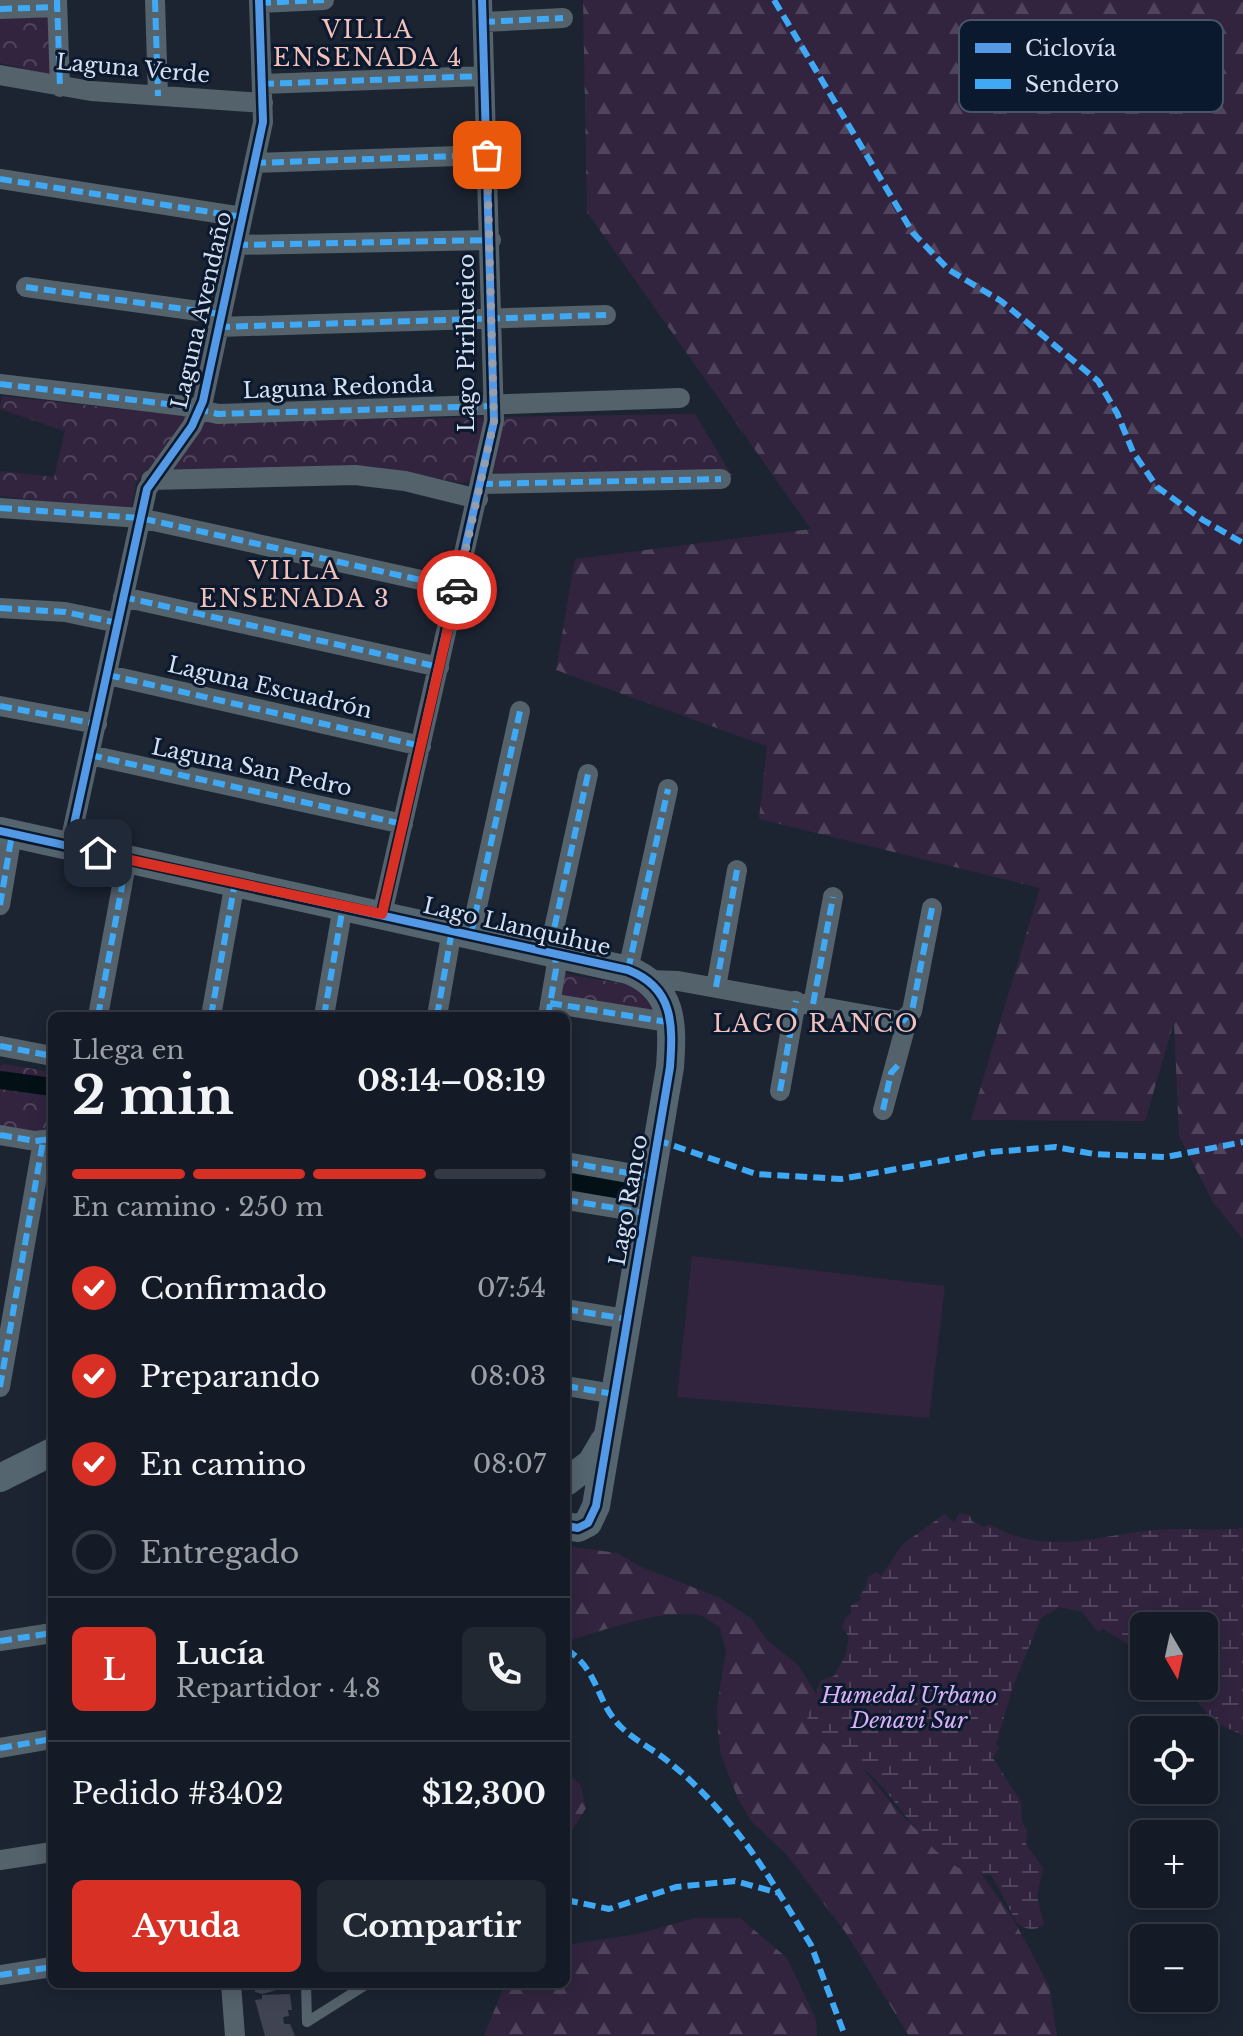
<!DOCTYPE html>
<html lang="es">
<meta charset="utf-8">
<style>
:root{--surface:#151b26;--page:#222832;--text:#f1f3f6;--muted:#9da1a7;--line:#343943;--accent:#d93025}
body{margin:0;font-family:"Libre Baskerville",serif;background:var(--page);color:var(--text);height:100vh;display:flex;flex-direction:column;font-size:30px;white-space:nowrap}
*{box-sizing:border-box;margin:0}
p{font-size:26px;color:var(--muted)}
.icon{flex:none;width:44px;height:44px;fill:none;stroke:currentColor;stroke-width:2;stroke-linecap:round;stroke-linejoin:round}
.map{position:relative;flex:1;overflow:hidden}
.details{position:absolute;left:48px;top:1012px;width:522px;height:976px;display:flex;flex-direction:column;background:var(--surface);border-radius:12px;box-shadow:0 4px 20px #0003,0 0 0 2px var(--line)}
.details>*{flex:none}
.needle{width:52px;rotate:171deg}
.controls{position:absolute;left:1130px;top:1612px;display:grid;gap:16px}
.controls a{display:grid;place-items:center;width:88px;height:88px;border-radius:12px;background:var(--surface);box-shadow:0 4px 20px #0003,0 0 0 2px var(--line);font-size:40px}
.pin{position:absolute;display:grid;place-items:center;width:68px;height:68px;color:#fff;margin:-34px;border-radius:16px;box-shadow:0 4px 12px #0006}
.courier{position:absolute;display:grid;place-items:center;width:80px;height:80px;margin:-40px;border:6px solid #d93025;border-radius:50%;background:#fff;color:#222;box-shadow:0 2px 10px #0007}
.summary em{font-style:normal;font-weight:800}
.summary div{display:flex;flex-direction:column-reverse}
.summary{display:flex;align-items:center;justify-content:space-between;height:136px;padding:0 24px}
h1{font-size:52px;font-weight:800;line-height:60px}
.bar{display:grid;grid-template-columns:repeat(4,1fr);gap:12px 8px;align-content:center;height:96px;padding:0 24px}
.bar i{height:10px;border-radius:6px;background:var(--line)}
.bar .selected{background:var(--accent)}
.bar p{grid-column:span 4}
.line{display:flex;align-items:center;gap:20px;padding:0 24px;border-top:2px solid var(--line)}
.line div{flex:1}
.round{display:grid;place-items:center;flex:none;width:84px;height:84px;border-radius:12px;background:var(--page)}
ol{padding:0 24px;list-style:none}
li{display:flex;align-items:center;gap:24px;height:88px}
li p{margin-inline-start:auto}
li .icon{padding:8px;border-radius:50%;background:var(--accent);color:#fff;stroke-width:4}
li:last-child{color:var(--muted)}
li i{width:44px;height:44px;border:4px solid var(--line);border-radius:50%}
.button{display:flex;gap:16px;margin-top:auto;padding:16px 24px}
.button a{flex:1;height:92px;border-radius:12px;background:var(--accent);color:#fff;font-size:32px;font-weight:800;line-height:92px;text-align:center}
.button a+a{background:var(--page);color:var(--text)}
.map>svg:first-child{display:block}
.forest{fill:url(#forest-firs)}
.wetland{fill:url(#wetland-marsh)}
.park{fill:url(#park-crowns)}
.pitch{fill:#32243f}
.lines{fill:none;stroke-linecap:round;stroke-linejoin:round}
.canal{stroke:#031116;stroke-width:18}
.building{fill:#404352}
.lane{stroke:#54626c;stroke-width:10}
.street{stroke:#54626c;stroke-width:20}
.secondary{stroke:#556570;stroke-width:28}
.quiet{stroke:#3fa9f5;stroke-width:6;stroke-dasharray:12 6;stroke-linecap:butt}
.cycleway-casing{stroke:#0b192f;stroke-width:13}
.cycleway{stroke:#5399e6;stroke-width:8}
.done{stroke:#959eae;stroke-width:8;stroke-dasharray:0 14.4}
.route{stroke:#d93025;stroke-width:10}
.labels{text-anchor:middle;stroke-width:6;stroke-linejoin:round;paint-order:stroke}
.street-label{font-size:22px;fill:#d6e0f0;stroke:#0b192f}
.park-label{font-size:22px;font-style:italic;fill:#dab0f6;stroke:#0b192f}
.neighbourhood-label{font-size:24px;letter-spacing:2px;fill:#f4c1b9;stroke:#0b192f}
.key{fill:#0b192f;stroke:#485569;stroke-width:2}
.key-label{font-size:22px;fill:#d6e0f0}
</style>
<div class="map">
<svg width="1243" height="2036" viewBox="0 0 1243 2036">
<defs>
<pattern id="forest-firs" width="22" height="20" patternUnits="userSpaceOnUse" patternTransform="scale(2)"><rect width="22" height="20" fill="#32243f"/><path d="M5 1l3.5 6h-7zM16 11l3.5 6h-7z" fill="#4f445b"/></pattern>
<pattern id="wetland-marsh" width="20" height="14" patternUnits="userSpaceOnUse" patternTransform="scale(2)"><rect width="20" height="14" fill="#32243f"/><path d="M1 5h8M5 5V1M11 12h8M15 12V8" fill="none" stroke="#4f445b"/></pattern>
<pattern id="park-crowns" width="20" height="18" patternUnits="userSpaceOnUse" patternTransform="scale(2)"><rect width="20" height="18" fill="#32243f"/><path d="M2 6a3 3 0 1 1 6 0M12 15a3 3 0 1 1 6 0" fill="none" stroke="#4f445b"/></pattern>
</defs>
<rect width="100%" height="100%" fill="#1c2432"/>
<path class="forest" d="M583 0H1243V1239L1213 1202 1179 1136 1174 1022 1145 1121 971 1120 1040 888 759 819 767 746 556 670 575 559 811 529 587 212Z
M566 1546 617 1553 639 1566 720 1598 752 1619 768 1641 798 1665 860 1765 907 1821 960 1868 982 1875 1011 1915 1049 1986 1057 2036H909L846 1933 787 1855 752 1822 739 1801 721 1755 718 1732 717 1707 726 1651 720 1628C714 1624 706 1616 698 1615 662 1609 606 1629 572 1640L566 1638Z
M566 1772 580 1784 586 1808 566 1840Z
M695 1918H740L787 1958 816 2020 817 2036H484L505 1984H566V1945L638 1934Z"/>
<path class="wetland" d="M959 1513 969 1515 973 1522 985 1527 989 1524C1046 1557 1093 1536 1156 1530 1185 1527 1214 1532 1243 1528V1735L1214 1722 1184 1686H1204V1626H1144V1658L1138 1650 1103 1629 1098 1632 1082 1612 1060 1607 1041 1618 1013 1686 996 1744 999 1748 993 1758 1021 1802 1022 1822 1027 1830 1026 1844 1043 1868 1037 1896 1044 1925C1034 1931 1026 1930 1017 1923L991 1874C938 1882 900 1797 865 1770 838 1750 825 1755 807 1719L821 1680 834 1676 845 1656 849 1637 842 1627 845 1618 851 1614V1605L861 1600 860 1594 865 1589 868 1577 876 1572 881 1576 903 1544 945 1514 954 1523Z"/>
<path class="park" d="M41 15 51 18 54 70 47 74 0 63V16Z
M2 396 231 421 695 414 732 476 495 475 462 483 368 466 144 472 136 483 131 511 0 496V471L54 477 65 431 0 409Z
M559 973 630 985 646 995 656 1016 559 999Z
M4 1064 52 1072V1128L36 1133 0 1126V1066Z
M566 1166 623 1176 618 1203 566 1194Z"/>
<path class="pitch" d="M692 1256 945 1286 929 1418 677 1397Z"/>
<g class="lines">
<path class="canal" d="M0 1080 52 1087
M566 1180 628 1192"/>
</g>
<path class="building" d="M254 1984H288V1987L262 1994 255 1992Z
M290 1994 292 2010H288L289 2016 283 2017 284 2024H290L295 2036H265L255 2000 262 1999V1995Z"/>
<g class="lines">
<path class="lane" d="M306 1984 307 2022 367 1984"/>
<path class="street" d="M57 0 60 87
M155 0 158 96
M259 3 324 0
M0 9 57 7
M483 22 563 18
M0 75 91 91 263 103
M262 84 484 76
M254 163 487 155
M0 179 242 217
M236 245 491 240
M26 287 220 314
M218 327 606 315
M0 384 184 406 218 414 680 398
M151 480 355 475 405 481 478 499
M481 484 721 479
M0 508 140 518 457 588
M123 597 439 667
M0 608 65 612 118 623
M108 675 421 746
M0 706 97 724
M90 755 403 824
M69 847 147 489 192 426 203 401 263 122 259 0
M0 905 12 834
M382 914 494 421 482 0
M471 934 520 711
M628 970 668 789
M649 980 678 981 900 1021 904 1032 883 1110
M716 987 737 870
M550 1003 673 1023
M813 1004 833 897
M98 1016 127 859
M211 1016 235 882
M324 1016 343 906
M437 1016 452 930
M548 1016 556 969 554 929 588 774
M902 1022 912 1011 932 908
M0 1046 52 1056
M780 1091 796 1001
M0 1135 35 1141 52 1139
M566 1162 651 1177
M566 1200 645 1213
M566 1309 626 1319
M566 1386 614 1394
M0 1387 43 1141
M0 1641 52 1633
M0 1748 52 1739
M0 1860 52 1852
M0 1975 52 1967
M231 1984 235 2036"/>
<path class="secondary" d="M0 831 628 970C674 988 673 1024 670 1067L596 1506 588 1523 578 1528 566 1526
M0 1478 52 1452
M566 1482 591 1463 604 1441"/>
<path class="quiet" d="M57 0 60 87
M155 0 158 96
M774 0 913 233 949 270 1001 301 1098 381 1117 413 1133 452 1157 487 1203 520 1243 543
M259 3 324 0
M0 9 57 7
M483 22 563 18
M262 84 484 76
M254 163 487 155
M0 179 242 217
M236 245 491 240
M26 287 220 314
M218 327 606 315
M0 384 184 406 218 414 494 406
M481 484 721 479
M0 508 140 518 457 588
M123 597 439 667
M0 608 65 612 118 623
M108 675 421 746
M0 706 97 724
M90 755 403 824
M0 905 12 834
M471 934 520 711
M628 970 668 789
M716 987 737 870
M550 1003 673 1023
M813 1004 833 897
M98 1016 127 859
M211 1016 235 882
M324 1016 343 906
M437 1016 452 930
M548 1016 556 969 554 929 588 774
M902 1022 912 1011 932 908
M0 1046 52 1056
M780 1091 796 1001
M883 1110 891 1073 898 1065
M0 1135 35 1141 51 1139
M657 1140 756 1174 841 1179 991 1152 1056 1147 1094 1154 1166 1157 1243 1142
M566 1162 651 1177
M566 1200 645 1213
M566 1309 626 1319
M566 1386 614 1394
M0 1387 43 1141
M0 1641 52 1633
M566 1649C600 1671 595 1701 621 1727 635 1741 655 1750 670 1763 715 1799 749 1845 779 1893
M0 1748 52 1739
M566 1900 609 1909 676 1887 735 1881 779 1893 811 1945 845 2036
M0 1975 52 1967"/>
<defs>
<path id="cycleway" d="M0 831 628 970C674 988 673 1024 670 1067L596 1506 588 1523 578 1528 566 1526
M69 847 147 489 192 426 203 401 263 122 259 0
M382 914 494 421 482 0"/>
</defs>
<use href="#cycleway" class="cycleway-casing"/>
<use href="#cycleway" class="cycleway"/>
</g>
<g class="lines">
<path class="done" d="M457 590 494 421 487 155"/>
<path class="route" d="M98 853 382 914 457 590"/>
</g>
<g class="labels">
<g class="street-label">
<text transform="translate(133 68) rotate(5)" y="8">Laguna Verde</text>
<text transform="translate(201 310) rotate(-77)" y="8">Laguna Avendaño</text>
<text transform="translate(466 343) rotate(-90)" y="8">Lago Pirihueico</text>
<text transform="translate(338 387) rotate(-2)" y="8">Laguna Redonda</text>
<text transform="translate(270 687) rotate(13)" y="8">Laguna Escuadrón</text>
<text transform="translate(252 767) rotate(12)" y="8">Laguna San Pedro</text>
<text transform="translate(517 926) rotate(13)" y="8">Lago Llanquihue</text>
<text transform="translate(628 1200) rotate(-80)" y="8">Lago Ranco</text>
</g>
<g class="park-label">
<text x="909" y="1703">Humedal Urbano<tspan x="909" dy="25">Denavi Sur</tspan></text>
</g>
<g class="neighbourhood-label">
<text x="368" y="38">VILLA<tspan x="368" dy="28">ENSENADA 4</tspan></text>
<text x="295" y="579">VILLA<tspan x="295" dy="28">ENSENADA 3</tspan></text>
<text x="816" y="1032">LAGO RANCO</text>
</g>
</g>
<rect x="959" y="20" width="264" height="92" rx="12" class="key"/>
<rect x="975" y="43" width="36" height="10" fill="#5399e6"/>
<rect x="975" y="79" width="36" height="10" fill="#3fa9f5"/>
<g class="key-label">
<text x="1025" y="56">Ciclovía</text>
<text x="1025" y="92">Sendero</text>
</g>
</svg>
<div class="controls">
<a><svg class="needle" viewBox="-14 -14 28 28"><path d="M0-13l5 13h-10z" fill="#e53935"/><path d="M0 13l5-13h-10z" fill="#9da1a7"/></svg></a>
<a><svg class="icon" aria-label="locate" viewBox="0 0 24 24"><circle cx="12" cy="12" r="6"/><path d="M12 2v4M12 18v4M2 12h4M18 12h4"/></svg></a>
<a>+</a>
<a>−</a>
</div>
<div class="pin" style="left:487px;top:155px;background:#ea580c"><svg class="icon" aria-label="bag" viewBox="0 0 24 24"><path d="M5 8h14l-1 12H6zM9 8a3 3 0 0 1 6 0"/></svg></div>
<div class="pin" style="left:98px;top:853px;background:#1f2937"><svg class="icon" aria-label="home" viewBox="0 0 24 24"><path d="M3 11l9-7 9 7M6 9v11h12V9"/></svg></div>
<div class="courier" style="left:457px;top:590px"><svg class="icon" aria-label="car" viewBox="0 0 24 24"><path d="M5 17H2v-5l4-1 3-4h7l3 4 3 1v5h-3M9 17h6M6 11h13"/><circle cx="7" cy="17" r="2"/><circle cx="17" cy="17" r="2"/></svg></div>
<section class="details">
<div class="summary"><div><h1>2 min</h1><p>Llega en</p></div><em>08:14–08:19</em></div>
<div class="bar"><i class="selected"></i><i class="selected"></i><i class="selected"></i><i></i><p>En camino · 250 m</p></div>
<ol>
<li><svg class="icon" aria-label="check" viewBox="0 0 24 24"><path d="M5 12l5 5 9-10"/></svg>Confirmado<p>07:54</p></li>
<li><svg class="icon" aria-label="check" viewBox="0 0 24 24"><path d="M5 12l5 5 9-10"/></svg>Preparando<p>08:03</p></li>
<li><svg class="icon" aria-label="check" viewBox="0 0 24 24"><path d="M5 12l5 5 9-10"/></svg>En camino<p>08:07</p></li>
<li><i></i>Entregado</li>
</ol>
<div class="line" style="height:144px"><b class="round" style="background:var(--accent);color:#fff">L</b><div><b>Lucía</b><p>Repartidor · 4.8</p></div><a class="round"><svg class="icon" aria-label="phone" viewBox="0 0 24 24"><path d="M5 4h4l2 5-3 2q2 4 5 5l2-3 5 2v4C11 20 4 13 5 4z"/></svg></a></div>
<div class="line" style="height:104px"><div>Pedido #3402</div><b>$12,300</b></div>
<div class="button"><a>Ayuda</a><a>Compartir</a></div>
</section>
</div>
